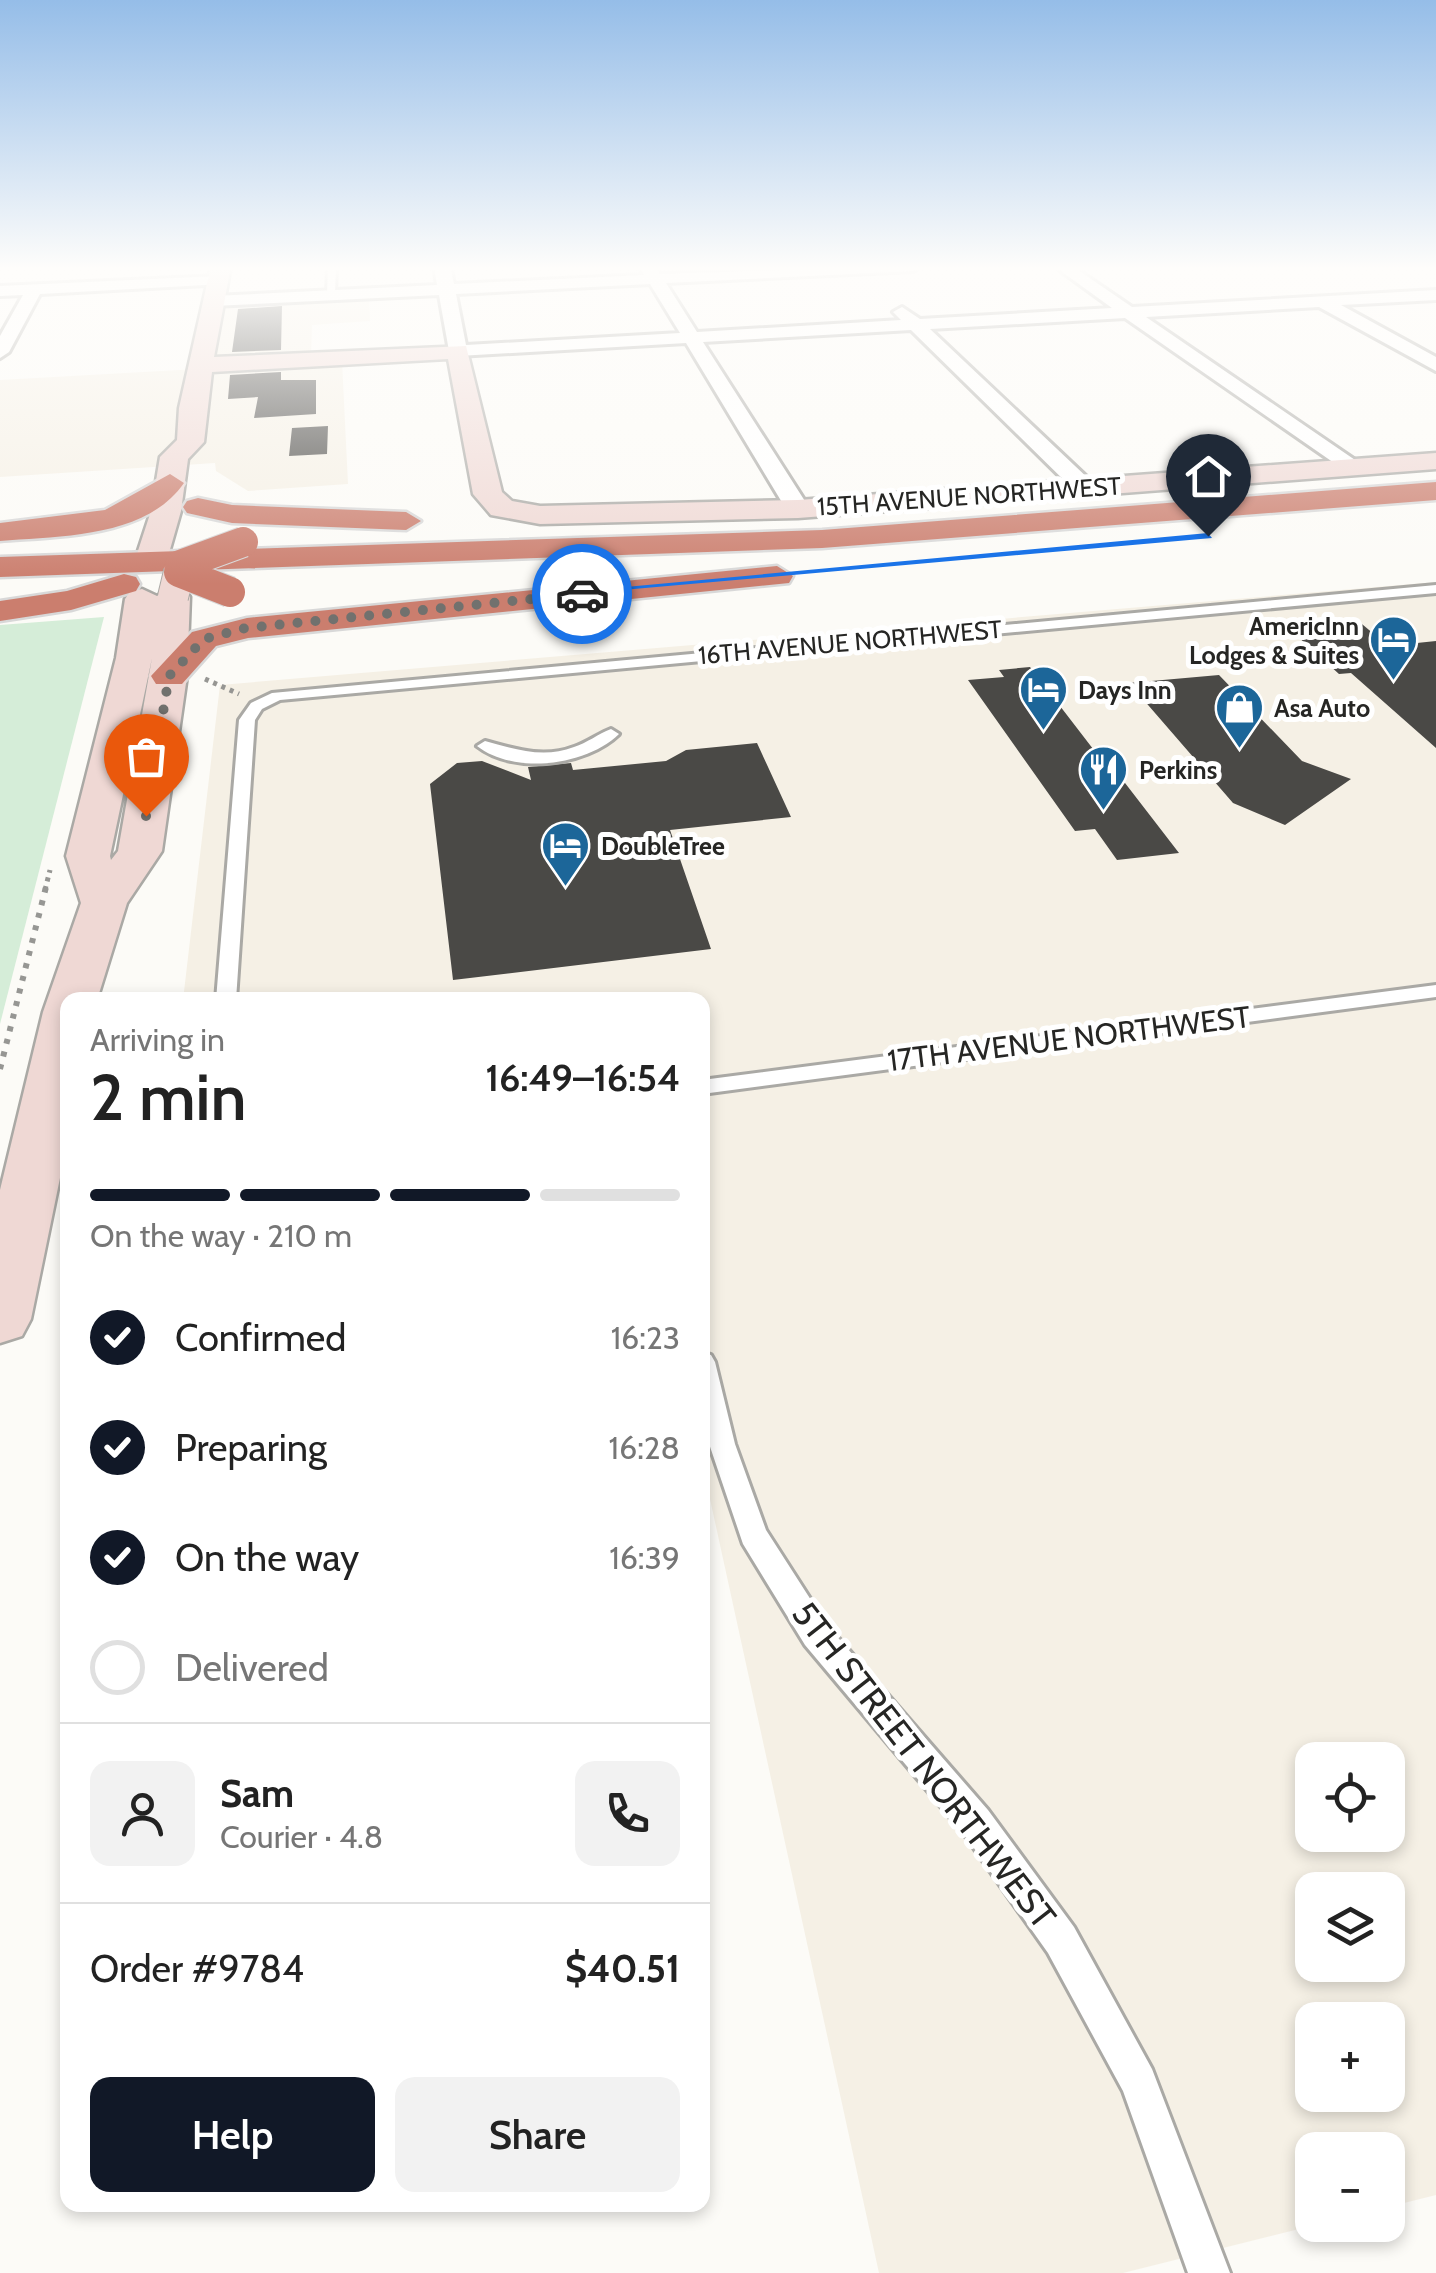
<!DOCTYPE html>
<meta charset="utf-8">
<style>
:root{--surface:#fff;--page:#f2f2f2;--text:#222;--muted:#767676;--line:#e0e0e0;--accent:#111827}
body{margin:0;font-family:Cabin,sans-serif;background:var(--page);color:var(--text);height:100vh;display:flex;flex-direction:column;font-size:38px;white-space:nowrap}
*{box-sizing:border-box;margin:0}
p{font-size:32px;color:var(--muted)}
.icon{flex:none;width:55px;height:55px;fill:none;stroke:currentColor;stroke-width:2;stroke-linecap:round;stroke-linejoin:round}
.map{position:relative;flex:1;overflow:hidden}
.sheet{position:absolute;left:60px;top:992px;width:650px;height:1220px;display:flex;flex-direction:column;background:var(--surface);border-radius:20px;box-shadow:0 5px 15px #0003}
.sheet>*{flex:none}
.controls{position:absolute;left:1295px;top:1742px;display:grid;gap:20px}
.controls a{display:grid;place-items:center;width:110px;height:110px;border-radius:20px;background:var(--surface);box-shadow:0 5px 15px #0003;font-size:50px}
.pin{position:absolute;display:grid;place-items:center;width:85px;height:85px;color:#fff;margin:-102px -42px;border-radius:50% 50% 50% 0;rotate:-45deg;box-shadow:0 0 10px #0007}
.pin .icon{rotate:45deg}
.courier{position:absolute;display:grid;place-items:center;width:100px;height:100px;margin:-50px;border:8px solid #1a73e8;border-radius:50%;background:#fff;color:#222;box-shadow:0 2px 12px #0007}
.summary em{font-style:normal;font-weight:600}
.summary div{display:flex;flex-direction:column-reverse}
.summary{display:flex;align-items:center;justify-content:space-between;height:170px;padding:0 30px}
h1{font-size:65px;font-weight:600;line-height:75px}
.bar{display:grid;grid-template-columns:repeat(4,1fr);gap:15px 10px;align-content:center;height:120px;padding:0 30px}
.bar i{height:12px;border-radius:8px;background:var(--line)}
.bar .on{background:var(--accent)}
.bar p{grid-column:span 4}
.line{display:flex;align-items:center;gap:25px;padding:0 30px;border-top:2px solid var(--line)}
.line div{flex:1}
.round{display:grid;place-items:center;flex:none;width:105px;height:105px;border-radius:20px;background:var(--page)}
ol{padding:0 30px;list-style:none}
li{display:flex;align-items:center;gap:30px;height:110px}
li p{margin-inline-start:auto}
li .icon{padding:10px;border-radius:50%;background:var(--accent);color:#fff;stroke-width:4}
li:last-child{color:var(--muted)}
li i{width:55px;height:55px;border:5px solid var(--line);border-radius:50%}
.cta{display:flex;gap:20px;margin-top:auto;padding:20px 30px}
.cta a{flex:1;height:115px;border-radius:20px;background:var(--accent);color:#fff;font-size:40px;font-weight:600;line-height:115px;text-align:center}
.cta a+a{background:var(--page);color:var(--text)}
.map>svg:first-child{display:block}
.built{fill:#f5f0e5;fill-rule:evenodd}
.green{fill:#d5edd8}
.building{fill:#4a4946}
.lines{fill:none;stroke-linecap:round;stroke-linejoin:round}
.lane-casing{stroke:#aaa9a5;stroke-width:6}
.street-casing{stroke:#aaa9a5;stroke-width:6}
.secondary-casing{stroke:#aaa9a5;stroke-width:5}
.highway-casing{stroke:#d8d8d8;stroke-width:5}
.path-far1{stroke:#969693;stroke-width:5;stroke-dasharray:4 5;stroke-linecap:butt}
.path{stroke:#969693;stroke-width:6;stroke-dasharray:5 8;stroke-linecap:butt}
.lane{fill:#fff;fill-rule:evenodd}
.street{fill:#fff;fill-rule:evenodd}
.secondary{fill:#efd8d4;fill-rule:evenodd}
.highway{fill:#cb7e6e;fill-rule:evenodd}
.secondary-bridge-casing{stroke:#aaa9a5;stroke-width:32;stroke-linecap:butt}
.highway-bridge-casing{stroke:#d8d8d8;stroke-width:32;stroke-linecap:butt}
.secondary-bridge{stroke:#efd8d4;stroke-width:30}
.highway-bridge{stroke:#cb7e6e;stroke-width:30}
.route{fill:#1a73e8}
.done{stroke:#71716e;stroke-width:10;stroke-dasharray:0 18}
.labels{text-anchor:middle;stroke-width:10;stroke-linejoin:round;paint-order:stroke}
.far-street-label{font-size:25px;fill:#262624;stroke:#fff}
.far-poi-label{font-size:25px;font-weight:bold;fill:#262624;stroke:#fff;text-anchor:start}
.street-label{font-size:30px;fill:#262624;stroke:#fff}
.near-street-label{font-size:35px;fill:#262624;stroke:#fff}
</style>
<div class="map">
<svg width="1436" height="2273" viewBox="0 0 1436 2273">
<rect width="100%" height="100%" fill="#fcfbf7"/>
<path class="built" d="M369 295 370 321 312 325 311 356 209 362 222 302Z
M342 361 348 484 248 491 216 471 215 463 0 477V380Z
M1436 582V2195L1388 2207V2150H1312L1315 2225 1123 2273H879L703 1467 702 1000H183L220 685ZM1312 1760H1388V1835H1312ZM1312 1890H1388V1965H1312ZM1312 2020H1388V2095H1312Z"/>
<path class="green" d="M104 617 0 1024V625Z"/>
<path class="building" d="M282 306 281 350 232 352 238 309Z
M281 372V380H316V414L254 418 258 397 228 399 230 375Z
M328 426 327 454 289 456 292 428Z
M1356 619 1388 646 1436 641V748L1351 673 1339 674 1285 625Z
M1030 667 1110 771 1115 770 1179 853 1117 860 1095 829 1075 831 968 680 1004 677 999 670Z
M1219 675 1302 761 1351 779 1285 825 1233 803 1129 683Z
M757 743 791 817 670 830 711 949 453 980 430 784 457 763 482 761 531 780 528 767 571 763 573 770 666 761 686 750Z"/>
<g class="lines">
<defs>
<path id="lane" d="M328 266H336L335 295 331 298 327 295Z
M1436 585V593L280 700 262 709 255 720 236 1000H216L239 720 251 703 272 693Z
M611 729 619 734C586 766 514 775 477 746L485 741C515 749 543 759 574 747 587 743 598 734 611 729Z
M1436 985V997L702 1094V1080Z
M702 1352 711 1355 715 1362 735 1444 766 1530 827 1625 988 1810 1074 1927 1152 2069 1230 2273H1188L1123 2091 1048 1953 964 1834 805 1645 743 1544 702 1423Z"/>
<path id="street" d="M434 266H450L454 284 644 275 639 266H655L660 274 921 266 913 271 666 283 697 332 901 320 893 312 902 307 920 319 1112 308 1054 266H1072L1132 307 1436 290V300L1341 305 1436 357V371L1319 307 1146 317 1358 462V472L1350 474 1125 318 930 329 1092 482V492H1076L911 330 703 342 810 509 798 516 786 509 686 343 458 356 449 351 439 295 213 306 205 301 213 296 437 285ZM650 284 680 333 466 345 456 294Z
M218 276 226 281 224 284 40 294 9 352 0 358V336L23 295 0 296V286Z"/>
<path id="secondary" d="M211 266H231L214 357 466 346 502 492 512 501 540 506 798 500 1436 453V469L798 518 540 524 491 515 473 494 448 359 212 372 204 442 188 459 181 511 167 560 151 570 135 560 151 511 160 457 177 440 179 408Z
M173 587 185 590 190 597 187 676 162 851 127 903 97 1000H68V1139L31 1319 22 1336 0 1343V1190L43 1012 81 903 66 856 116 658 125 599 130 592 142 589 157 596ZM152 658 118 851 111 860 110 856Z"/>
<path id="highway" d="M170 474 184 483C146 538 60 536 0 541V523L105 510Z
M1436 482V500L822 548 0 577V557L822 530Z
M198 498 232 505 406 512 421 521 406 530 232 523 187 513 183 507 187 501Z
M777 566 793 576 789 583 248 638 216 646 182 684H156L151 676 192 632 247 618Z
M124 574 136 577 140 584 136 591 71 610 0 621V601L67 591Z"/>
</defs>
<use href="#lane" class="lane-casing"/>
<use href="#street" class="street-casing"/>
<use href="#secondary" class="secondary-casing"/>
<use href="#highway" class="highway-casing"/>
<path class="path-far1" d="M205 679 239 694
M45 890 50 870"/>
<path class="path" d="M0 1069 46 887"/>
<use href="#lane" class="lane"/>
<use href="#street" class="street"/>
<use href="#secondary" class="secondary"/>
<use href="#highway" class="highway"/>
<defs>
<path id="secondary-bridge" d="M173 597 179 572"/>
<path id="highway-bridge" d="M180 565 243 542
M179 572 230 592"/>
</defs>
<use href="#secondary-bridge" class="secondary-bridge-casing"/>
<use href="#highway-bridge" class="highway-bridge-casing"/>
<use href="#secondary-bridge" class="secondary-bridge"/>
<use href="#highway-bridge" class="highway-bridge"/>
</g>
<linearGradient id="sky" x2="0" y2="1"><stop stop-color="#95bde8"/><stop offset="0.46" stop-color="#fefdfb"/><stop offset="1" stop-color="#fefdfb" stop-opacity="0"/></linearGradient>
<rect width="1436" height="584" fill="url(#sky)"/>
<path class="route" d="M1208 533 1212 538 577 594 582 591Z"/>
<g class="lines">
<path class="done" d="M146 816 169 676 204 639 246 628 582 594"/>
</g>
<defs>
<symbol id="hotel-pin" viewBox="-11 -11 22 30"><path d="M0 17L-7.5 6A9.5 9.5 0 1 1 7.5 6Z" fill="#1c6699" stroke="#fff"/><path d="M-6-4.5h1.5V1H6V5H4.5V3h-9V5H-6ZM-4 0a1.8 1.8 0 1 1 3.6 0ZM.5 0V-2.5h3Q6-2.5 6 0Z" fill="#fff"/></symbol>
<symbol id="shop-pin" viewBox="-11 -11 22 30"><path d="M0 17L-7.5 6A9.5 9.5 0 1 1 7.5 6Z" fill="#1c6699" stroke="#fff"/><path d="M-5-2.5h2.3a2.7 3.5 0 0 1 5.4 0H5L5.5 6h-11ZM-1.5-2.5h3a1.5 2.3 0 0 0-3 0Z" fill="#fff"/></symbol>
<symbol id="restaurant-pin" viewBox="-11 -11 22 30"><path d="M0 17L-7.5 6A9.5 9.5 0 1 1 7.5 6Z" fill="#1c6699" stroke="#fff"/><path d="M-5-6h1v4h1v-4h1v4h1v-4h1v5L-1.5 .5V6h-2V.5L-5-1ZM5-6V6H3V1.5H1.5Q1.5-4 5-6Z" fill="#fff"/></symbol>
</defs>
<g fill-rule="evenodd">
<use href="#hotel-pin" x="1366" y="612" width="55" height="75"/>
<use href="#hotel-pin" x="1016" y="662" width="55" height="75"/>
<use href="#shop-pin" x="1212" y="680" width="55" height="75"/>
<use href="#restaurant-pin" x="1076" y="742" width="55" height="75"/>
<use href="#hotel-pin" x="538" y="818" width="55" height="75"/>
</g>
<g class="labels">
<g class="far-street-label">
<text transform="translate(969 496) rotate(-4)" y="9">15TH AVENUE NORTHWEST</text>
<text transform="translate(850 642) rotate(-5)" y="9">16TH AVENUE NORTHWEST</text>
</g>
<g class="far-poi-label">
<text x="1359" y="635" text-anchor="end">AmericInn<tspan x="1359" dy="29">Lodges &amp; Suites</tspan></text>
<text x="1078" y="699">Days Inn</text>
<text x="1274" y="717">Asa Auto</text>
<text x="1139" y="779">Perkins</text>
<text x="601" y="855">DoubleTree</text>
</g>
<g class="street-label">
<text transform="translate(1069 1039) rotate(-7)" y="10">17TH AVENUE NORTHWEST</text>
</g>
<g class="near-street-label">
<text transform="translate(924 1765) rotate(52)" y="12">5TH STREET NORTHWEST</text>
</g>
</g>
</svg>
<div class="controls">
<a><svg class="icon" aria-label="locate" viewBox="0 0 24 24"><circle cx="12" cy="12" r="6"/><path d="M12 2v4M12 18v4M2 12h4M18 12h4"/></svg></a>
<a><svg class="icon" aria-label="layers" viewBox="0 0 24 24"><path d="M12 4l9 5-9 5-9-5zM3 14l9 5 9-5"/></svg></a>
<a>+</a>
<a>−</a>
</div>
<div class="pin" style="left:146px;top:816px;background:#ea580c"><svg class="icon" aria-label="bag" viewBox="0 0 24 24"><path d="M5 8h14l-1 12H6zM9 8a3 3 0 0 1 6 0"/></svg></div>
<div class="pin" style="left:1208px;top:536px;background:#1f2937"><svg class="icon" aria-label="home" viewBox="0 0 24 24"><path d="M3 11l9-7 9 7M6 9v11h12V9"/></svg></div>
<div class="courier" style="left:582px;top:594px"><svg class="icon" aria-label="car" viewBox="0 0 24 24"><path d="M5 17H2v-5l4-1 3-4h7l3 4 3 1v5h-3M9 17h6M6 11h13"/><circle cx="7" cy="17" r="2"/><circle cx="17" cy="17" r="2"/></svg></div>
<section class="sheet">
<div class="summary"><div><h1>2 min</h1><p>Arriving in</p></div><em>16:49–16:54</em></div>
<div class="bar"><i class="on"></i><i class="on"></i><i class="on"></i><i></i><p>On the way · 210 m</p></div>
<ol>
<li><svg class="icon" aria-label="check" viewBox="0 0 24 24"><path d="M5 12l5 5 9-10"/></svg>Confirmed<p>16:23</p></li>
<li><svg class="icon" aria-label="check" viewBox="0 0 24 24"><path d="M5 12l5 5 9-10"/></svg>Preparing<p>16:28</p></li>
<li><svg class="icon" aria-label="check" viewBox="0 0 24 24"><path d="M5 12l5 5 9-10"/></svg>On the way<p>16:39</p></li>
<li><i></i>Delivered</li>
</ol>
<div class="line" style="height:180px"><a class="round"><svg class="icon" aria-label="person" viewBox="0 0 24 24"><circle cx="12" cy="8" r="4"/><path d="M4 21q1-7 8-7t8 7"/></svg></a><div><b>Sam</b><p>Courier · 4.8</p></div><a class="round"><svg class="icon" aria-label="phone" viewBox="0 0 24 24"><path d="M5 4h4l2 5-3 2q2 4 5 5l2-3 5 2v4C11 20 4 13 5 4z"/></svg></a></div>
<div class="line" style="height:130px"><div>Order #9784</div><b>$40.51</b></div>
<div class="cta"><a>Help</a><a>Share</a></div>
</section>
</div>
